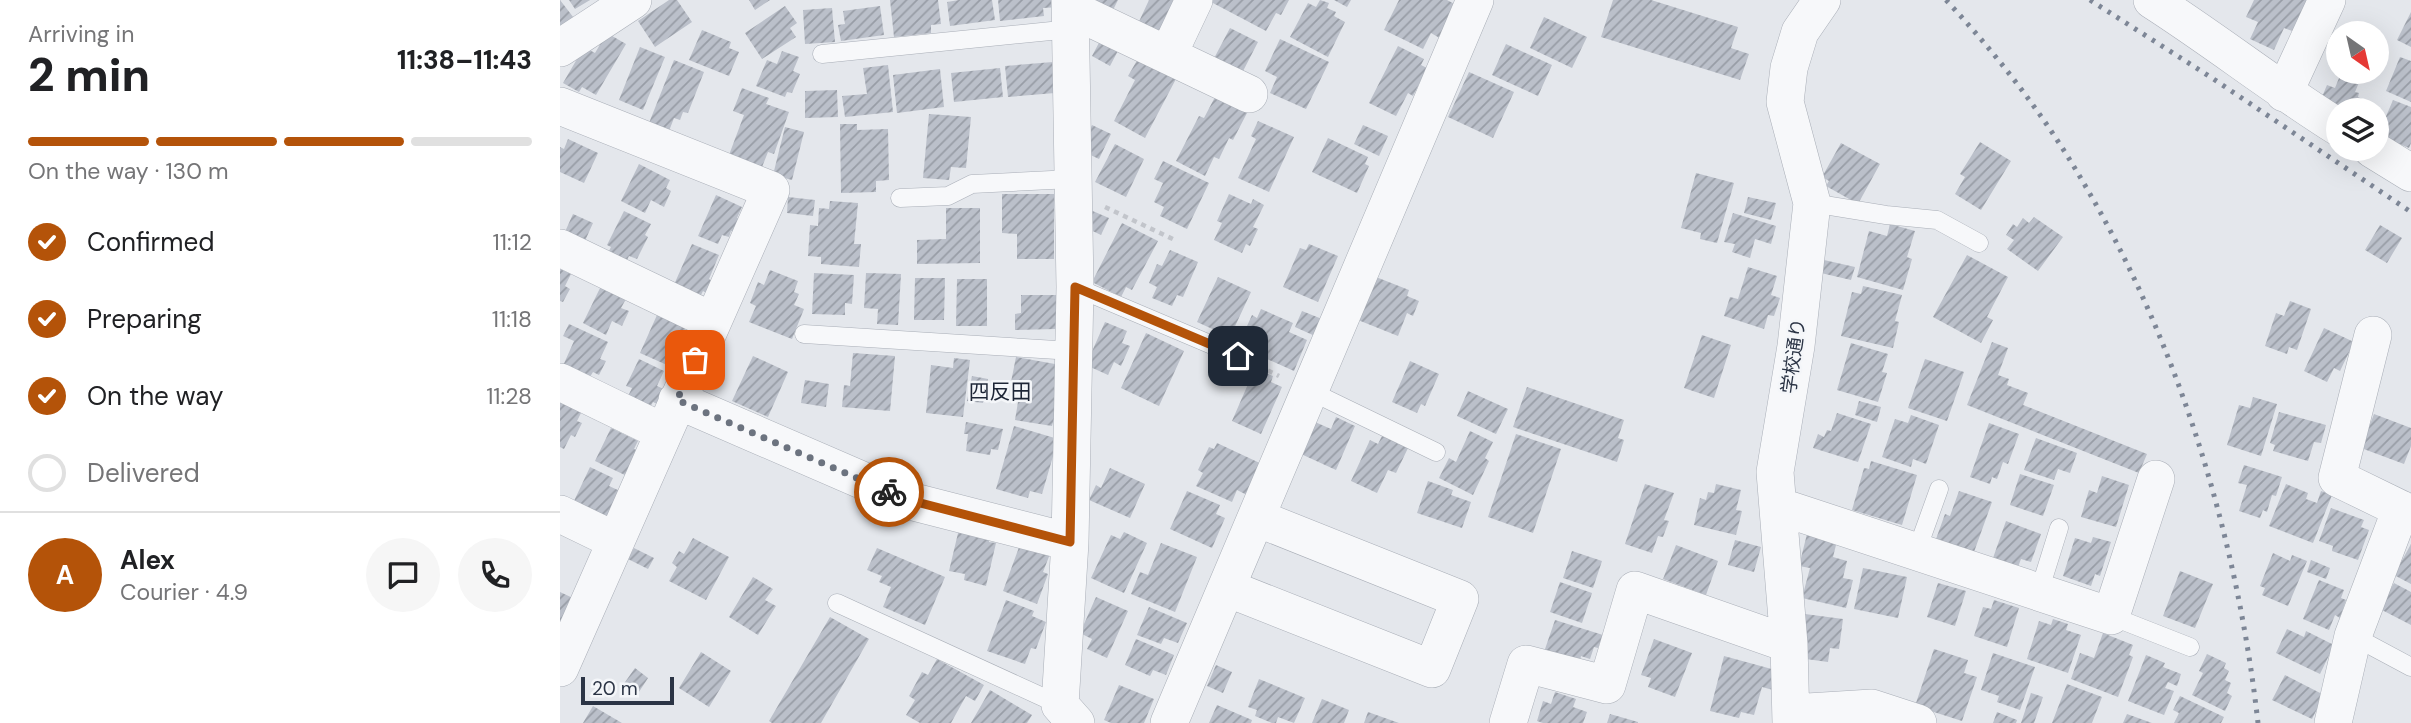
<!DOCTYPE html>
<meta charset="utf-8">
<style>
:root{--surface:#fff;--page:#f6f6f6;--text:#202124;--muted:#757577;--line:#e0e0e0;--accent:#b45309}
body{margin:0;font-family:"DM Sans","Noto Sans JP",sans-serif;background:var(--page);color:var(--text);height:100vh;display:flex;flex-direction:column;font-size:26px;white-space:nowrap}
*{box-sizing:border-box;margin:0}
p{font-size:23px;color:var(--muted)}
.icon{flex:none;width:38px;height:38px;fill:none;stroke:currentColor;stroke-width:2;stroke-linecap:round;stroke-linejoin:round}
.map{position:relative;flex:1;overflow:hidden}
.sheet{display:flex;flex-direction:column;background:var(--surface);width:560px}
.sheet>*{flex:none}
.needle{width:46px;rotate:146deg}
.fabs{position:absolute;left:1766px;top:21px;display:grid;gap:14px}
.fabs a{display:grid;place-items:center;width:63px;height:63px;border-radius:50%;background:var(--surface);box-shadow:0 7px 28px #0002;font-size:35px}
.scale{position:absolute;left:21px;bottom:18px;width:93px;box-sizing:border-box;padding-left:7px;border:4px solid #2b3445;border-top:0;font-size:19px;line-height:24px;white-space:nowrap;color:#2b3445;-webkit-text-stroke:5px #f4f6f9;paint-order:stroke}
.pin{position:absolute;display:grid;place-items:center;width:60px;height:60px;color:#fff;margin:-30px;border-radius:14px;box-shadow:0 4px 10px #0006}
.courier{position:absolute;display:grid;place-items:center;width:70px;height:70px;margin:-35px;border:5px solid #b45309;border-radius:50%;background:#fff;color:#222;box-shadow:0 2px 9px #0007}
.headline em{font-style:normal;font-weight:800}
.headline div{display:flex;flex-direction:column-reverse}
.headline{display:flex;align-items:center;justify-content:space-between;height:119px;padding:0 28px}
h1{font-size:46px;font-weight:800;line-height:52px}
.bar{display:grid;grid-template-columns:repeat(4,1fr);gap:10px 7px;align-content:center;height:84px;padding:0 28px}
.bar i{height:9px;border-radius:5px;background:var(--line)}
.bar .on{background:var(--accent)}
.bar p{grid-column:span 4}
.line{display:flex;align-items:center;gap:18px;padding:0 28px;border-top:2px solid var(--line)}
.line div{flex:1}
.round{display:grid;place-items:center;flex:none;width:74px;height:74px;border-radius:37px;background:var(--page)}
ol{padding:0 28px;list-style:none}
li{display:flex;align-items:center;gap:21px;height:77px}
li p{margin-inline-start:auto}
li .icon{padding:7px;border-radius:50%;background:var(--accent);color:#fff;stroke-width:4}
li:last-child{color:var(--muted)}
li i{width:38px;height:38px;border:4px solid var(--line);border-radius:50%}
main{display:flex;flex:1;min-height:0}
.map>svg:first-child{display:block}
.building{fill:url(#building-hatch)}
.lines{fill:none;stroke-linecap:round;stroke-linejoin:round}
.lane-casing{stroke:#a9aeb7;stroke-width:19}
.street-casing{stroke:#a9aeb7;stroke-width:38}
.path{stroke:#c2c5cb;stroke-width:4.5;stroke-dasharray:5 5;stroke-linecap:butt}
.lane{stroke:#f7f8fa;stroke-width:18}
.street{stroke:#f7f8fa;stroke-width:37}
.rail{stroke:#7d8696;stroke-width:5;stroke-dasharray:3.5 7;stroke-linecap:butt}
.done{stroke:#6c737f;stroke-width:7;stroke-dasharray:0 12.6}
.route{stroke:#b45309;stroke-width:9}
.labels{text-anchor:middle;stroke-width:5;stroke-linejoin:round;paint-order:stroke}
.street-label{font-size:19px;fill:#2b3445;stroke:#f4f6f9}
.neighbourhood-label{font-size:21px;fill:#1d2536;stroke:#f4f6f9}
</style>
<main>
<section class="sheet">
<div class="headline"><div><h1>2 min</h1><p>Arriving in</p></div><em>11:38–11:43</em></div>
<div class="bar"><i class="on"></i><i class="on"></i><i class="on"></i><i></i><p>On the way · 130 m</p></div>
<ol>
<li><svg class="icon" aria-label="check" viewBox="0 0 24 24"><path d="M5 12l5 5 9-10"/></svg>Confirmed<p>11:12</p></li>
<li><svg class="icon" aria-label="check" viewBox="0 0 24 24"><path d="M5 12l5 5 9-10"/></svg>Preparing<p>11:18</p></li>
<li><svg class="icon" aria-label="check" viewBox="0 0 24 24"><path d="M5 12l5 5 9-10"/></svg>On the way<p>11:28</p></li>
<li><i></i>Delivered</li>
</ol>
<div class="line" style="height:126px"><b class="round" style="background:var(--accent);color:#fff">A</b><div><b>Alex</b><p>Courier · 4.9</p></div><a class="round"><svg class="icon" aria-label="chat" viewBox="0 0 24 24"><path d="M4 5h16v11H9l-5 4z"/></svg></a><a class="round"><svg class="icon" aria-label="phone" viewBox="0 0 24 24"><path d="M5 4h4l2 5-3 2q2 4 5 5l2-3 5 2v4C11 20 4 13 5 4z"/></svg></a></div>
</section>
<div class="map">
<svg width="1851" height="723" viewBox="0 0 1851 723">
<defs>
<pattern id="building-hatch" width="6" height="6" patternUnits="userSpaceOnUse" patternTransform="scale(1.75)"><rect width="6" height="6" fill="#bbc0ca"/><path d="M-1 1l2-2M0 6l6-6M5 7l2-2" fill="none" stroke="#989da6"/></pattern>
</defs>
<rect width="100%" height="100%" fill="#e4e7ec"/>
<path class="building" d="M0 0 17 22 0 29Z
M9 0H30L15 9Z
M109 0H117L132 22 95 47 78 21Z
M189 0H210L195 10Z
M330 0H378L381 24 371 25V33L334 37Z
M399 0H432L435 20 390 26 387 2Z
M438 0H500V7L483 8 484 16 440 21Z
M537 0H558L550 16 534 7Z
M589 0H626L598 37 576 28Z
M652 0H729L721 15 716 13 706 31 651 2Z
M760 0 769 3 767 8 776 12 774 16 785 22 768 57 730 37 748 3 756 7Z
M774 0H791L787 7Z
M839 0H887L900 7 883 40 871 33 863 49 824 30Z
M1053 0H1091L1178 27 1171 48 1189 54 1180 80 1041 37Z
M1694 0H1748L1735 32 1724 28 1714 50 1690 39 1698 22 1686 17Z
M225 6 237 23 230 28 236 37 202 59 185 33Z
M320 6 324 35 281 41 278 25 285 24 283 11Z
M272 8 275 42 245 44 243 10Z
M1851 12V47L1837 40Z
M984 17 1027 37 1012 68 970 48Z
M670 28 698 42 681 75 650 66Z
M142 30 171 42 169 48 179 52 169 76 129 60Z
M47 33 66 44 36 95 22 87 19 92 3 83 24 47 35 53Z
M542 37 560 47 550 66 532 56Z
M720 39 769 62 746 109 710 93 717 77 705 71Z
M946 44 992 65 978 96 932 75Z
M838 46 864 59 861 65 867 68 853 96 848 93 836 116 809 103Z
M1816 46 1824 49 1816 66Z
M80 47 105 57 83 110 59 100Z
M222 51 239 57 233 71 240 74 232 93 227 92 225 97 196 86 207 60 217 64Z
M579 57 617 77 585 138 554 121 575 80 568 76Z
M1840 57 1851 61V102L1826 91Z
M114 60 144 72 128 113 123 112 120 120 114 118 109 131 89 123Z
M493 62 495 93 448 97 445 66Z
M328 65 333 112 285 117 282 96 307 94 303 68Z
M440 68 443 97 394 102 391 73Z
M380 69 384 107 337 113 333 75Z
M909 72 954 92 933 138 888 117Z
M1781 73 1800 80 1795 92 1799 93 1798 97 1802 99 1798 110H1778L1759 104 1767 85 1775 88Z
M182 88 209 98 206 104 229 112 214 154 208 152 202 167 169 155 184 115 173 111Z
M277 90 278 117 245 118V91Z
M655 97 687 113 673 140 669 138 659 159 654 157 645 176 616 161 639 116 644 118Z
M1833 100 1851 107V143L1849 148 1818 135Z
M369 114 411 117 406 168 391 167 389 180 363 178Z
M698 121 734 137 709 192 678 178 696 139 691 136Z
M280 124H297V130L328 129 329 180 316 181V192L281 193Z
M532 125 551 134 539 159 520 150Z
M803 125 828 136 819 156 794 144Z
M225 127 244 132 232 180 213 175Z
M768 138 808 157 805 164 809 166 797 193 752 172Z
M8 139 38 153 24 183 0 172V147L4 149Z
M1420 142 1451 161 1421 210 1395 194 1405 177 1400 174Z
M1281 143 1320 164 1298 204 1266 186 1269 181 1262 177Z
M555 144 584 159 566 197 535 182Z
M603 161 649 183 627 229 600 216 604 207 594 202 603 183 594 179Z
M79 164 110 180 106 188 111 191 104 207 91 200 85 213 61 201Z
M1136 173 1174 183 1157 243 1140 239 1141 233 1121 228Z
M442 194H494V259H457V234L442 233Z
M669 194 691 204 693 199 704 205 693 227 698 229 690 246 686 244 682 253 654 240 662 223 657 221Z
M156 195 182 207 177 218 181 220 176 233 171 231 169 237 162 235 158 244 138 236Z
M228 197 255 200 253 216 227 213Z
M1188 197 1216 203 1211 220 1184 213Z
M270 201 298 203 294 244H301L299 267 261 264V257L248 256 250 225 258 226 259 208 269 209Z
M386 208H420V263L357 264V240L386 239Z
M528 209 549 218 541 235 520 225Z
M64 211 91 224 85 235 88 237 77 259 69 256 65 264 47 255 51 247 47 245Z
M1173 213 1216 226 1211 244 1195 239 1190 258 1172 252 1175 244 1164 242Z
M13 214 33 223 24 243 4 234Z
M1474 217 1503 237 1478 271 1447 249 1454 240 1446 235 1453 224 1457 227 1463 218 1469 223Z
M562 223 598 241 572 290 566 287 561 297 532 282Z
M1330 224 1355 231 1347 257 1352 259 1343 290 1297 277 1309 231 1327 236Z
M1820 225 1842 238 1827 263 1805 250Z
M132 244 159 255 149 279 152 281 146 293 143 291 139 299 113 287Z
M749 244 778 256 758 302 723 287 740 248 746 250Z
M610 250 638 262 623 297 617 295 612 306 592 298 597 287 589 283 597 264 602 266Z
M1407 255 1448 277 1427 317 1433 320 1421 343 1373 317Z
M1264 260 1295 267 1291 280 1261 273Z
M1188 267 1217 276 1211 295 1220 298 1214 316 1208 315 1204 329 1164 316 1170 297 1178 299Z
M0 269 11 274 5 286 10 289 3 302 0 301Z
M210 270 238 281 234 292 239 294 234 305 244 309 232 339 189 322 196 306 190 303 198 282 204 285Z
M254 273 294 275 292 304 285 303V315L252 314Z
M306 273 341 274 338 325 317 324 318 309 304 308Z
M658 277 691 292 670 337 637 322Z
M816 277 849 290 847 296 859 301 853 316 847 313 838 336 798 320Z
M355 278H385L384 320H354Z
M397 279H427V326H396Z
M41 286 66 299 61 308 69 311 62 326 52 321 46 335 23 323Z
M1303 286 1342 295 1335 321 1339 322 1333 348 1281 336 1292 292 1301 294Z
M461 295H496V329L455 330V314L461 313Z
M1730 301 1751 309 1737 350 1729 347 1727 354 1705 346 1716 313 1724 316Z
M701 309 733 323 729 332 747 340 734 371 678 346 692 315 697 318Z
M742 311 762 319 755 336 735 327Z
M97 315 126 327 121 338 127 341 121 354 114 351 107 365 80 353Z
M545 322 567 331 562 343 570 346 561 366 554 362 548 375 526 365Z
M9 324 48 342 40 359 46 361 39 375 33 372 28 380 2 368 14 341 3 336Z
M1764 328 1794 342 1780 371 1774 368 1767 382 1744 371Z
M586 333 624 351 599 406 561 388Z
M1142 335 1171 345 1154 398 1124 388Z
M1432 342 1448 348 1438 375 1449 379 1447 385 1468 393 1463 405 1587 454 1579 473 1407 405Z
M1291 343 1328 354 1322 372 1327 373 1318 402 1277 390Z
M293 353 335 356 330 411 282 407 284 385 290 386Z
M193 356 228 372 208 417 172 401Z
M456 357 495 364 505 377 492 426 455 420 461 384 451 382Z
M394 358 410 360 403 417 366 413 371 365 393 368Z
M79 359 104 371 97 386 106 390 99 405 93 402 88 411 66 400 72 388 66 386Z
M1365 359 1404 372 1387 421 1348 408Z
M850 361 879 374 865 406 861 404 857 413 832 402Z
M695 368 713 376 711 382 722 387 701 434 672 421Z
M412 376 428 379 423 403 407 401Z
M245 380 269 384 266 407 241 403Z
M967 387 1064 420 1058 438 1064 440 1057 462 953 427Z
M908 391 948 409 936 434 897 416Z
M1693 397 1717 404 1701 456 1667 445 1679 405 1690 408Z
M0 399 23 409 17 421 22 423 15 437 11 435 4 449 0 447Z
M1299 401 1321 407 1317 422 1295 415Z
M1719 412 1766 425 1761 443 1754 442 1748 461 1713 451 1715 445 1710 443Z
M1277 413 1311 424 1298 462 1253 448 1258 434 1264 437 1267 430 1271 431Z
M1814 414 1851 428V446L1844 464 1801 448Z
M1351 415 1379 425 1366 464 1353 459 1351 467 1322 457 1335 419 1348 423Z
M776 417 795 426 776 470 741 454 755 422 771 429Z
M406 422 443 429 438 450 431 449 430 455 406 451 408 434H404Z
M1429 423 1459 434 1448 464 1443 462 1437 479 1432 477 1430 484 1410 477Z
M454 426 498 439 482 494 470 491 468 498 436 489Z
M51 428 78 441 74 449 79 451 67 476 35 461Z
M910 431 933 442 925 458 929 461 913 495 879 478 889 458 896 462Z
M956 434 1001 449 973 533 928 517Z
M822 436 848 448 836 473 828 470 817 493 791 481 810 440 818 444Z
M1476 438 1517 453 1510 473 1498 469 1494 480 1464 470Z
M657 443 704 465 689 496 677 490 672 502 636 486 643 473 638 470 649 447 654 449Z
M1311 461 1357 475 1342 525 1292 510 1304 468 1309 469Z
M1684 465 1722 477 1716 496 1712 495 1707 512 1703 510 1700 518 1679 511 1687 485 1678 483Z
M30 467 53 478 49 486 60 491 48 517 14 501Z
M550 468 585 484 570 518 529 500 536 485 541 488Z
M1460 474 1494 485 1483 516 1450 505Z
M1542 476 1569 485 1556 527 1521 517 1529 490 1537 493Z
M868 481 893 490 891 495 911 502 902 528 857 513Z
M1085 484 1114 493 1104 520 1109 521 1103 537 1098 536 1092 553 1065 544Z
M1156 484 1181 490 1176 510 1182 511 1176 535 1134 525 1140 498 1146 500 1148 492 1154 493Z
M1726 484 1748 493 1746 499 1757 503 1761 491 1772 495 1753 543 1709 526Z
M627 491 660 505 656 514 665 518 652 548 610 529Z
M1399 491 1432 502 1414 552 1376 539 1385 514 1390 516Z
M1771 508 1804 520 1801 527 1809 530 1798 560 1772 551 1773 546 1759 541Z
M1446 521 1481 534 1471 562 1461 559 1458 567 1433 558Z
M399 529 430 536 429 542 436 543 426 586 404 580 405 574 389 571Z
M564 532 587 543 564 593 531 578 551 535 560 539Z
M1247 534 1277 541 1273 557 1287 561 1283 578 1293 580 1286 608 1242 598 1250 568 1239 566Z
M1533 537 1551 542 1540 576 1535 574 1531 586 1503 576 1515 538 1531 543Z
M133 538 169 557 146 600 109 581 117 567 112 563 119 551 124 554Z
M462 539 490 554 483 572 488 574 477 604 443 591Z
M1175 540 1201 547 1194 572 1168 565Z
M601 543 637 557 615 612 571 594 580 572 588 575Z
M1851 544V584L1834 575Z
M1116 545 1158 561 1146 595 1103 579Z
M74 548 94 558 88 569 68 559Z
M317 548 385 577 365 625 323 607 331 587 319 582 322 576 307 570Z
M1012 551 1042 561 1033 588 1003 578Z
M1713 553 1730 561 1732 555 1747 561 1728 606 1702 595 1705 588 1700 586Z
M1751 560 1770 568 1766 579 1747 572Z
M1303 568 1347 577 1338 618 1294 609Z
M1620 571 1653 584 1635 628 1603 616Z
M193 577 213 589 205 600 216 606 198 635 169 617Z
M1759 580 1784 590 1781 598 1786 600 1780 618 1775 615 1769 630 1743 619Z
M1000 582 1032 593 1022 623 990 612Z
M1378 583 1406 591 1395 626 1367 617Z
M1834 583 1851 592V625L1820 609Z
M0 592 15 599 0 630Z
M536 597 568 611 547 658 527 649 532 639 520 633Z
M446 600 474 611 472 616 486 622 476 649 471 648 465 664 427 651Z
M1434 600 1459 608 1447 647 1414 636 1423 607 1431 609Z
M589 607 627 623 618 643 604 638 601 644 577 635Z
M1245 614 1283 619 1279 649 1270 648 1268 662 1246 659Z
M270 617 309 639 261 723H212L209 721Z
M1493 619 1508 624 1506 630 1521 635 1508 673 1467 659 1479 621 1491 625Z
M995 620 1043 635 1038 648 1034 647 1030 659 1021 656 1019 664 984 652Z
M1727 629 1744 637 1746 631 1774 645 1760 674 1716 653Z
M1543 633 1573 645 1569 655 1573 657 1558 697 1511 679 1520 653 1534 658Z
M576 639 614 655 606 675 593 670 590 676 565 665Z
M1094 639 1132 653 1115 697 1088 687 1091 678 1081 675Z
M1374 649 1408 660 1404 673 1417 677 1402 721 1355 706Z
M141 652 171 671 149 707 119 688Z
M1433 653 1475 667 1460 710 1437 702 1439 696 1421 690Z
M1647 654 1666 663 1664 668 1669 671 1665 680 1671 683 1667 693 1672 696 1665 711 1632 695 1643 673 1639 671Z
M1586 655 1605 663 1603 667 1621 674 1617 686 1608 682 1605 688 1614 691 1604 715 1568 701Z
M1164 656 1219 671 1213 690 1202 687 1194 715 1181 712 1179 718 1150 711Z
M377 659 424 685 415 701 406 696 391 723H360L346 715 355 700 349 696 362 672 368 675Z
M656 665 672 672 663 693 647 686Z
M75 668 88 678 77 695 63 685Z
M1725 675 1764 695 1752 719 1712 700Z
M699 679 745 698 734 723 718 717 716 723H712L695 716 697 710 688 707Z
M1507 684 1542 697 1532 723H1492Z
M559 685 594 699 584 723H551L544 720Z
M430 690 472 715 467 723H411Z
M995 692 1016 699 1013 707 1027 712 1023 723H983L977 721 983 701 991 704Z
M1471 693 1483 697 1474 723H1461Z
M1620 696 1664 717 1661 723H1614L1619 713 1613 710Z
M762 699 789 710 784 723H752Z
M657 705 692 720 691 723H649Z
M33 706 62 723H23Z
M808 712 839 723H804Z
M1437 712 1457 720 1456 723H1433Z
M1050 714 1078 722V723H1047Z
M1567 714 1592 723H1563Z"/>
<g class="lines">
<defs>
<path id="lane" d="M262 54 511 29
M340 198 388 196 412 184 512 179
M1252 203 1326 215 1377 220 1419 243
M515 287 678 356
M244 334 513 351
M748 390 876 452
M1356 553 1379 489
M1479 592 1499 528
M277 603 500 705
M1551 616 1630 647
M1793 636 1851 667"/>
<path id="street" d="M510 0 515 287 510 542 500 705 516 723
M1592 0C1656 41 1714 87 1778 127
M511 9 689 94
M0 48 73 0
M608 55 634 0
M1724 93 1767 0
M0 106 211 190 0 668
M1812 149 1851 173
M0 248 152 321
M1813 335 1777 478 1851 514
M0 382 103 432
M117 400 350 501 510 542
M1218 506 1551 616 1596 479
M0 514 56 541
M667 588 872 669 900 599 697 518
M1231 713 1312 708 1358 723
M609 723 915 0
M948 723 966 664 1047 685 1075 590 1229 644
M1231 723 1229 644 1215 472 1236 346 1252 203 1225 102 1229 68 1240 32 1262 0
M1773 723 1793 636 1841 509"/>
</defs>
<use href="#lane" class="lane-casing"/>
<use href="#street" class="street-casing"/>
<path class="path" d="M545 207 617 241
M699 366 719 376"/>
<use href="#lane" class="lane"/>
<use href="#street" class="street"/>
<path class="rail" d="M1386 0C1438 56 1485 116 1523 182 1619 344 1677 537 1698 723
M1530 0 1652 78 1851 212"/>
</g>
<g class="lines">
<path class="done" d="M135 360 117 400 329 492"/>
<path class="route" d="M329 492 349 500 510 542 515 287 678 356"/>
</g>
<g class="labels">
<g class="street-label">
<text transform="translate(1233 356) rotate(-82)" y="7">学校通り</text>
</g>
<g class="neighbourhood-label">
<text x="440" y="399">四反田</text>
</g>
</g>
</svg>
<div class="fabs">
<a><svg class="needle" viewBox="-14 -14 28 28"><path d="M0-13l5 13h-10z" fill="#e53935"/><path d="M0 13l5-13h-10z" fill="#757577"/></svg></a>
<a><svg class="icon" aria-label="layers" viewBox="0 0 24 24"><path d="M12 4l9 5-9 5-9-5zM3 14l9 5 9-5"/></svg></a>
</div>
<div class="scale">20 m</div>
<div class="pin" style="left:135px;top:360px;background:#ea580c"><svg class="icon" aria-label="bag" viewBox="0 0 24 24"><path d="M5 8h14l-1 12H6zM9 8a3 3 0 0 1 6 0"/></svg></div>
<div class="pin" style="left:678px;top:356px;background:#1f2937"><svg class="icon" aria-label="home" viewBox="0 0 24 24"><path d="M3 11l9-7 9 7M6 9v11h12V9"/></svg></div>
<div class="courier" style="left:329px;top:492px"><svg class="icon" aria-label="bike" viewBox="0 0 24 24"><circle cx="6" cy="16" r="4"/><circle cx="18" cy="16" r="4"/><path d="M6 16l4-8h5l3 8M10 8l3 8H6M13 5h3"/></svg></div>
</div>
</main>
